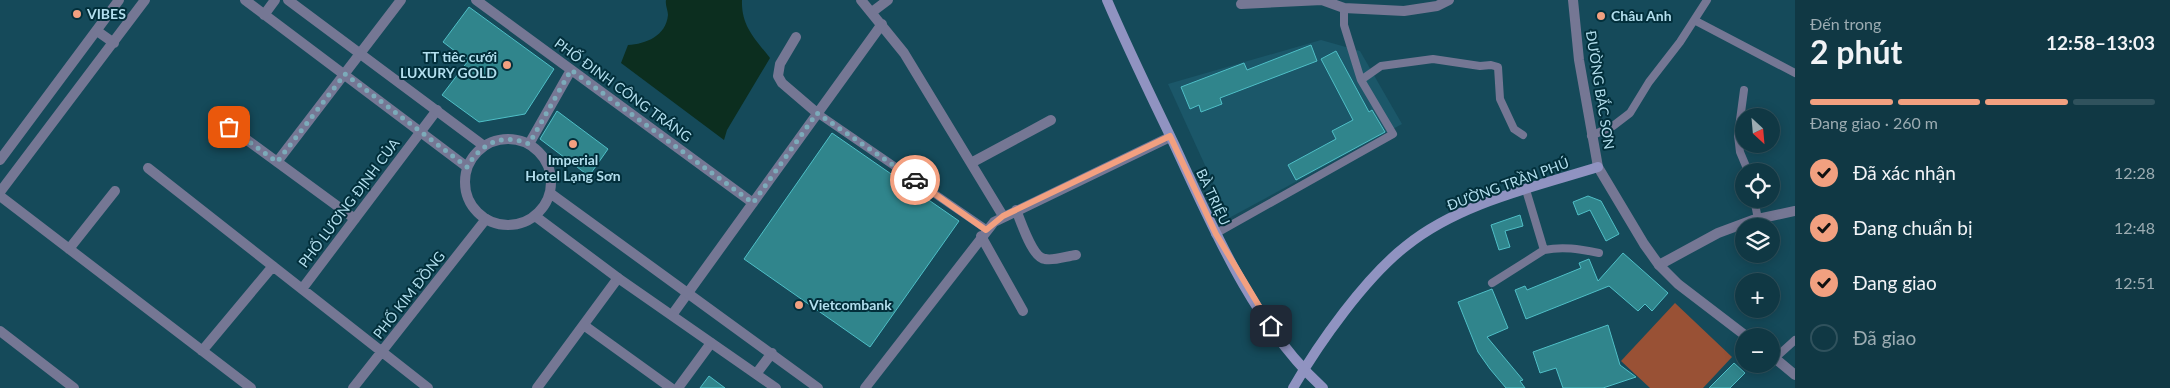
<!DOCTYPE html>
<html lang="vi">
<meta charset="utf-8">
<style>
:root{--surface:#103844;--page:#1e434f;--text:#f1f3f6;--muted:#9cacb2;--line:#30525d;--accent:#f2a080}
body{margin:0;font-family:Lato,sans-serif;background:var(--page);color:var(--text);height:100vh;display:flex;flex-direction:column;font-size:19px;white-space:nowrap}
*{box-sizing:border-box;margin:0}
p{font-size:16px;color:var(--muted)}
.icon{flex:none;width:28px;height:28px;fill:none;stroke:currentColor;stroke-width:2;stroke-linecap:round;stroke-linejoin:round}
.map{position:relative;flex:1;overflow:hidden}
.drawer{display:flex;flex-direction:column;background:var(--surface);width:375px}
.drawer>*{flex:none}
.needle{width:32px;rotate:154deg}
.fabs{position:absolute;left:1735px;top:108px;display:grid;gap:10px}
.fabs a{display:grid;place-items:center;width:45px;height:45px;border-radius:50%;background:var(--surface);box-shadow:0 2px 12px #0003,0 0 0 1px var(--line);font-size:25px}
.pin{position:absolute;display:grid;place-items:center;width:42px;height:42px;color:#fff;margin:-21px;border-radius:10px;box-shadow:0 2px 8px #0006}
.courier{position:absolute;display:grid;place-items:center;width:50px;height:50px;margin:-25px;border:4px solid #f2a080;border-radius:50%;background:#fff;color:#222;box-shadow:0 1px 6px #0007}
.summary em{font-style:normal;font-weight:700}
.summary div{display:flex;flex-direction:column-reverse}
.summary{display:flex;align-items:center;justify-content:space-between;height:85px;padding:0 15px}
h1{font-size:32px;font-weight:700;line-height:38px}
.bar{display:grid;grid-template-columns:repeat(4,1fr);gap:8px 5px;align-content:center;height:60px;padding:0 15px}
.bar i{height:6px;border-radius:4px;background:var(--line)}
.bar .on{background:var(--accent)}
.bar p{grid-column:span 4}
ol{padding:0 15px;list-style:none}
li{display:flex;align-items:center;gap:15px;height:55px}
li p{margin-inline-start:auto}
li .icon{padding:5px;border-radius:50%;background:var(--accent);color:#111;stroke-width:4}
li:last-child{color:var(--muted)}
li i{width:28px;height:28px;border:2px solid var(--line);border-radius:50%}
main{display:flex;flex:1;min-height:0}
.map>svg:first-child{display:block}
.built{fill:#1b5769}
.green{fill:#995135}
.water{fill:#0c2e1f}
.building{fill:#30858c;stroke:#4fbfc7}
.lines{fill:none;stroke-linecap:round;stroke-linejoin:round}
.service{stroke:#757794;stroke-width:8}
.minor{stroke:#757794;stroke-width:10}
.tertiary{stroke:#757794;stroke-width:10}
.secondary{stroke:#9093c1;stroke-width:10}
.done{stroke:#7cabba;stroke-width:5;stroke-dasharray:0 9}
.route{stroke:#f2a080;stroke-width:6}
.poi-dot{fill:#f2a080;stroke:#022f3b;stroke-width:2}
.labels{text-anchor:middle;stroke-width:4;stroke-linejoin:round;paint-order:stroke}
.poi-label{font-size:14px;font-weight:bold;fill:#b3dfee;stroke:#022f3b;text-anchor:start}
.street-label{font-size:14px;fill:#b3dfee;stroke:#022f3b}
</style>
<main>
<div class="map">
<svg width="1795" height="388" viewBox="0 0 1795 388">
<rect width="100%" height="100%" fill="#154a5a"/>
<path class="built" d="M1321 40 1360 51 1402 124 1229 218 1168 84Z"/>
<path class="green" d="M1675 303 1732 357 1703 388H1650L1621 361Z"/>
<path class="water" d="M666 0H742C741 26 755 39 770 58L727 130 724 140 621 63 628 45C646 44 666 36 668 15 668 10 665 5 666 0Z"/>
<path class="building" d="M469 7 554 69 525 114 479 122 442 95 468 61 443 42Z
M1311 45 1317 61 1220 98 1222 104 1201 112 1199 105 1190 109 1181 87 1244 63 1247 70Z
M1336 51 1369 112 1372 110 1385 132 1296 180 1288 165 1336 139 1332 131 1353 120 1321 59Z
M557 111 608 149 589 176 540 139Z
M832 133 959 221 870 347 744 259Z
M1588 196 1601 201 1619 234 1606 241 1590 210 1578 215 1573 202Z
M1520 215 1523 226 1505 231 1510 247 1499 250 1491 225Z
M1623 253 1668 293 1652 311 1645 304 1638 311 1609 286 1526 319 1515 290 1525 286 1527 290 1581 268 1579 263 1589 259 1598 281Z
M1492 289 1508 328 1487 337 1523 380 1520 381 1525 388H1506L1490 369 1478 352 1458 302Z
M1608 325 1620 365 1636 377 1603 388H1563L1556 368 1540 373 1533 352Z
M1734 363 1745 373 1730 388H1709Z
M709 376 725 388H700Z"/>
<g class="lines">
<path class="service" d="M1344 8V25L1361 80
M1694 20 1795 73
M1744 90 1738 135 1740 152 1748 171
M817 113 986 229
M1591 136 1613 126 1630 113 1649 82 1680 42 1707 0
M1526 190 1544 250C1563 246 1579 249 1599 253
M1754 199 1758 219
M1215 234 1393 134 1361 80 1381 66 1433 59 1480 66 1491 65 1498 67 1500 99 1514 129 1523 135
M1492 283 1544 250
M1775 358 1795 340"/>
<path class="minor" d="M476 0 753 203
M861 0 904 53 1003 216
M1241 4 1322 0 1344 8 1404 11 1437 6 1449 0
M872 12 888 0
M97 31 114 43
M796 37 780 64 778 76 782 83 817 113
M213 115 355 219
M529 144 571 70
M0 160 119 0
M277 162 401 0
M971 163 1051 120
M148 168 428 388
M0 192 145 0
M0 196 251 388
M1016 210C1021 221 1032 258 1045 259 1054 261 1067 256 1076 255
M981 236 1023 311
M69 249 115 191
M1659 265 1718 233 1753 220 1795 211
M302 289 437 110
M672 315 882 24
M585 326 671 388
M0 331 74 388
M202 351 273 266
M353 388 486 219
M537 388 618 278
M678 388 711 343
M865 388 994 222 1170 137"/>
<path class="tertiary" d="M245 0 467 167
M288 0 484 146
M1573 0 1579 60 1598 167 1644 244 1659 265 1678 284 1746 336
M264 15 275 0
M465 182a43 43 0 1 1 86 0a43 43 0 1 1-86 0Z
M550 193 818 388
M535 216 618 278 776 388
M1771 355 1795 375
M756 374 772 353"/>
<path class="secondary" d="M1107 0C1128 49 1151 96 1174 144 1213 228 1254 325 1323 388
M1293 388C1319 343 1365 278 1406 246 1459 203 1534 187 1598 167"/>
</g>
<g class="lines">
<path class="done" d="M229 127 277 162 345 74 467 167C481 143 502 133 529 144L571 70 753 203 817 113 915 180"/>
<path class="route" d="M915 180 986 230 1003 216 1170 136 1216 234 1271 326"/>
</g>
<g class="poi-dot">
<circle cx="77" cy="14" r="5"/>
<circle cx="1601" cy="16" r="5"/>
<circle cx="507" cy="65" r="5"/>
<circle cx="573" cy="144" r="5"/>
<circle cx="799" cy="305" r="5"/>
</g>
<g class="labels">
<g class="poi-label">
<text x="87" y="19">VIBES</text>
<text x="1611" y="21">Châu Anh</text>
<text x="497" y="62" text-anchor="end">TT tiêc cưới<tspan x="497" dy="16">LUXURY GOLD</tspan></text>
<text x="573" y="165" text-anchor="middle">Imperial<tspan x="573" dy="16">Hotel Lạng Sơn</tspan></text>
<text x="809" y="310">Vietcombank</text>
</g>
<g class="street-label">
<text transform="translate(623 90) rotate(36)" y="5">PHỐ ĐINH CÔNG TRÁNG</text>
<text transform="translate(1600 90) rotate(81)" y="5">ĐƯỜNG BẮC SƠN</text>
<text transform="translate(1508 184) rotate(-20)" y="5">ĐƯỜNG TRẦN PHÚ</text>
<text transform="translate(1213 197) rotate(65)" y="5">BÀ TRIỆU</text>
<text transform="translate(349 203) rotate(-53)" y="5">PHỐ LƯƠNG ĐỊNH CỦA</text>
<text transform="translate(409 295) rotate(-52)" y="5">PHỐ KIM ĐỒNG</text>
</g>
</g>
</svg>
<div class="fabs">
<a><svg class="needle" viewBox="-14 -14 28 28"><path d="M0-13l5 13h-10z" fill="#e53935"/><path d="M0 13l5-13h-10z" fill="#9cacb2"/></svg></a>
<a><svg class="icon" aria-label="locate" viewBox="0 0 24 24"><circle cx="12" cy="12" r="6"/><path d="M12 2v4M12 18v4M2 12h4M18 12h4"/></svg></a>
<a><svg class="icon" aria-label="layers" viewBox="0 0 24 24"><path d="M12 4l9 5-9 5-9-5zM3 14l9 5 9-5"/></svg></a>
<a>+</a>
<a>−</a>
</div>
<div class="pin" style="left:229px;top:127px;background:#ea580c"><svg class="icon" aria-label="bag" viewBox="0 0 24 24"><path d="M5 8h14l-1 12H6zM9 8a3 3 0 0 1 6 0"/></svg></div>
<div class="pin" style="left:1271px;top:326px;background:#1f2937"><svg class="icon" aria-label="home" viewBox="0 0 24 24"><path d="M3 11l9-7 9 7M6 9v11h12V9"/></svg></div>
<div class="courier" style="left:915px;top:180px"><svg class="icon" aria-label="car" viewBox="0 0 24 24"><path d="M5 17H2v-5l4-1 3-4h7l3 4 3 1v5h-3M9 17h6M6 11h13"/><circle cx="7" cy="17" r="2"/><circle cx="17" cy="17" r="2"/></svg></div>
</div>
<section class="drawer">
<div class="summary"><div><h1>2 phút</h1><p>Đến trong</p></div><em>12:58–13:03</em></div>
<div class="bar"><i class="on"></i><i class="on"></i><i class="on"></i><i></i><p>Đang giao · 260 m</p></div>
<ol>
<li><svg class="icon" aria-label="check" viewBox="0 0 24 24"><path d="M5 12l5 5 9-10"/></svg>Đã xác nhận<p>12:28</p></li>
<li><svg class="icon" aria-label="check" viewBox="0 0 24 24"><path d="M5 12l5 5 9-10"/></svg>Đang chuẩn bị<p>12:48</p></li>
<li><svg class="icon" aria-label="check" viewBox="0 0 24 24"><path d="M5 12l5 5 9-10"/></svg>Đang giao<p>12:51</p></li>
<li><i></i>Đã giao</li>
</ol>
</section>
</main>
